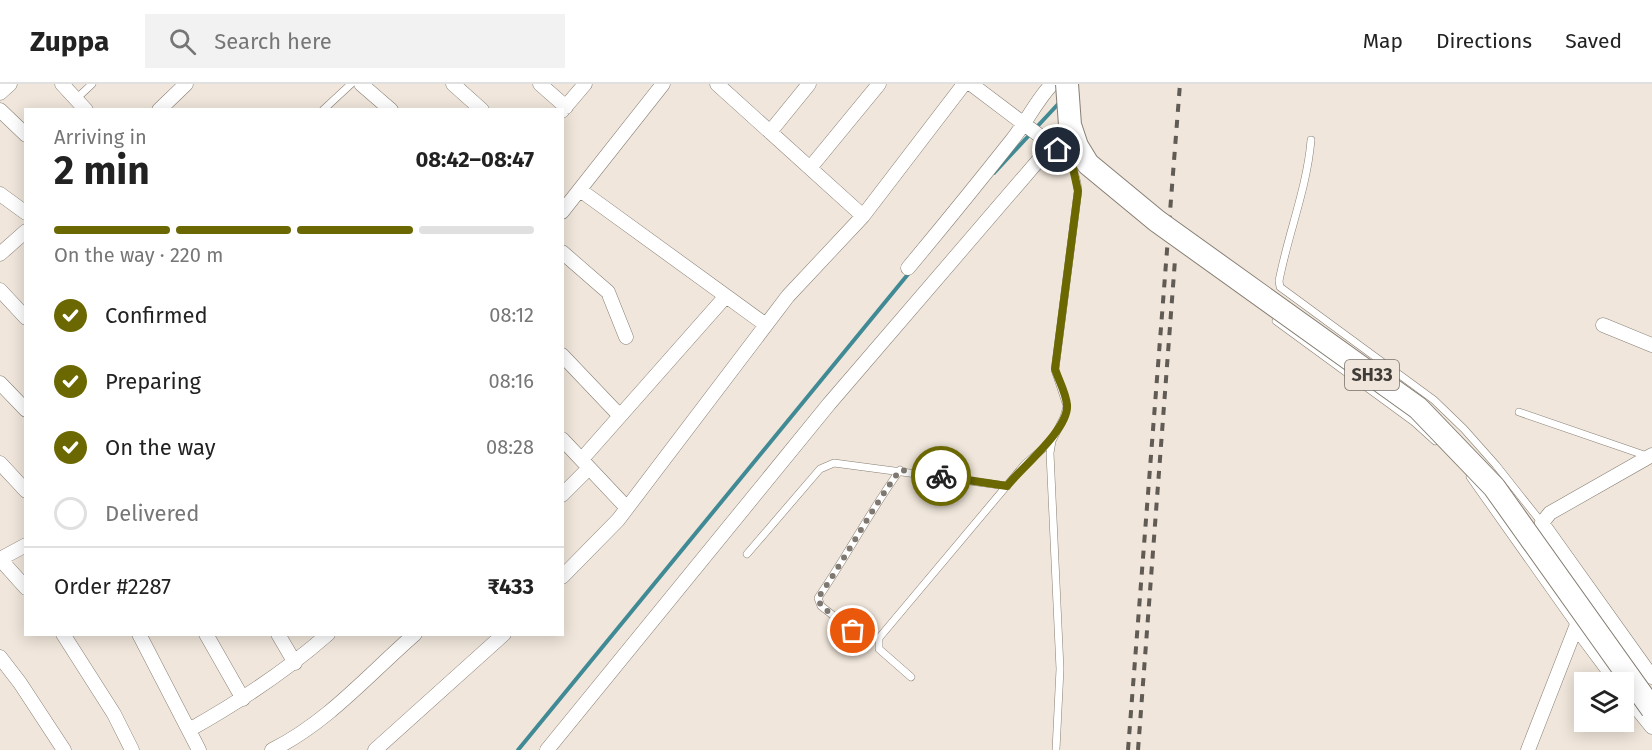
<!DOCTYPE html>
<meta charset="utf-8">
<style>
:root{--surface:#fff;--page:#f2f2f2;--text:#222;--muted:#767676;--line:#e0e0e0;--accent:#6b6802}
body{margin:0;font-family:"Fira Sans",sans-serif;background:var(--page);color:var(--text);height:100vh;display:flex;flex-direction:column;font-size:22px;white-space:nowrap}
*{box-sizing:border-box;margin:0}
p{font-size:20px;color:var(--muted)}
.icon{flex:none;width:33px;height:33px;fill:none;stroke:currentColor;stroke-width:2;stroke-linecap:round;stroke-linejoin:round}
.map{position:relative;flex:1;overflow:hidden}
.details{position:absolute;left:24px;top:24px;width:540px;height:528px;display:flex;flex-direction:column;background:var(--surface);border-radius:0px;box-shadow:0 3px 15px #0003}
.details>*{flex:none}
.controls{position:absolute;left:1574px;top:588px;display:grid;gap:12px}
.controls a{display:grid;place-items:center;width:60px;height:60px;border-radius:0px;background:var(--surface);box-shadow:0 3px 15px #0003;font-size:30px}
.pin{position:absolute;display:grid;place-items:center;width:51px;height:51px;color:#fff;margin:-26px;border:3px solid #fff;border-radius:50%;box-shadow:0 2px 6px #0007}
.courier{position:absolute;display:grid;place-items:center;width:60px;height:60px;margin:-30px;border:4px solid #6b6802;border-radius:50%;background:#fff;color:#222;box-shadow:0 2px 8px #0007}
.headline em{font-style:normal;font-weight:700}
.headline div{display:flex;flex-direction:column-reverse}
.headline{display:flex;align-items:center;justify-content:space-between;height:102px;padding:0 30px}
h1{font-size:39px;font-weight:700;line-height:45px}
.bar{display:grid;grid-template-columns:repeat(4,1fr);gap:9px 6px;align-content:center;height:72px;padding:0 30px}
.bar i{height:8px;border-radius:4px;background:var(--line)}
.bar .active{background:var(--accent)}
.bar p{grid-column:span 4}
.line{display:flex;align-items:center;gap:15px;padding:0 30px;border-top:2px solid var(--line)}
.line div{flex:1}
ol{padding:0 30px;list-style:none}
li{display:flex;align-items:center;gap:18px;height:66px}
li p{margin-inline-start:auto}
li .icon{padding:6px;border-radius:50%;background:var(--accent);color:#fff;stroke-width:4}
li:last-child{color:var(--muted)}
li i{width:33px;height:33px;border:3px solid var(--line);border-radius:50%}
header{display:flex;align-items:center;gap:36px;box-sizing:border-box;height:84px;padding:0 30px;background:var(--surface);border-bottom:2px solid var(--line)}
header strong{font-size:28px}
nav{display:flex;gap:33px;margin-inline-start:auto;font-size:21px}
.search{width:420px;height:54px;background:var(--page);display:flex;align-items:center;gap:15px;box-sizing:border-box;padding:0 21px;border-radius:0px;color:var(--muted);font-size:22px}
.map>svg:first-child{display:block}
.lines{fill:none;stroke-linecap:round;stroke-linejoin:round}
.stream{stroke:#408a96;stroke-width:4}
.service-casing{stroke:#877f74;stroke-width:8}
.minor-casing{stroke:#877f74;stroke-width:15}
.service{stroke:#fff;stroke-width:7}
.minor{stroke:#fff;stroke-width:14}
.rail{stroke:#605b55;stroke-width:4;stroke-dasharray:8 8;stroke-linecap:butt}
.primary-bridge-casing{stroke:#877f74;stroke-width:24;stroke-linecap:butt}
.primary-bridge{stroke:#fff;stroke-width:22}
.done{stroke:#7e7870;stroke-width:6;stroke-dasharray:0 10.8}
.route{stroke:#6b6802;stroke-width:8}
.labels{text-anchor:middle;stroke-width:6;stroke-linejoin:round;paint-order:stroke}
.shield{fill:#f0e6db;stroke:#756f68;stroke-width:1.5}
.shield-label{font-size:18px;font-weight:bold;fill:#403c37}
</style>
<header>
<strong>Zuppa</strong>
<div class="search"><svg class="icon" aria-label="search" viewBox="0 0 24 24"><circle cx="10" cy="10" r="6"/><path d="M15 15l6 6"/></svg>Search here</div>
<nav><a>Map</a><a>Directions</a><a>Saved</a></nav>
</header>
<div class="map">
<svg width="1652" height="666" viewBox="0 0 1652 666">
<rect width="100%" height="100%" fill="#f0e6db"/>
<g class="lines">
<path class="stream" d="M994 89 1060 18
M518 666 909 189"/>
<defs>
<path id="service" d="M76 15 92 0
M323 26 351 0
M1311 56C1307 104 1288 150 1279 197L1280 203 1434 316 1464 345 1496 381 1542 439
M1050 61C1067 72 1077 86 1078 107L1055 286 1067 322 1064 333 1052 357 1050 369 1060 585 1056 666
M1276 237 1414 338 1435 357
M1519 328 1647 372
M1470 393 1576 543
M747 470 820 385 834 379 1007 402
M853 547 821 522 818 514C847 472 870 427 900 386
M911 593 879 565V554L1025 380 1052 357"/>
<path id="minor" d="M62 0 86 26
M361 0 391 26
M453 0 482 26
M540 0 566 23
M717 0 863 132
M0 9 10 0
M0 26 26 51
M159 26 186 0
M562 27 585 0
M770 48 809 0
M810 84 879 0
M580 106 766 241
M0 110 26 129
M562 128 663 0
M562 168 608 208 626 253
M0 170 26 147
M908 184C943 142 978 99 1012 56 1027 37 1036 17 1052 0
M0 206 26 234
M1603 241 1652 261
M562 271 620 332
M0 299 26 326
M562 355 627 424
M1652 371 1550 429 1542 439 1652 593
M582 375 726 212
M0 379 26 407
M562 411 589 384
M0 475 26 504
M0 475 26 461
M562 493 618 436 788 212 863 132 964 0
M63 550 114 630 132 666
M139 550 199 666
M206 550 243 615
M278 550 295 579
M0 573 20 599 64 666
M1623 607 1652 643
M189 646C239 618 285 588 328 550
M272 666C328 638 368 591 415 550
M375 666 504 550
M547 666 829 320 1049 64 1048 58 971 0
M1528 666 1576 543 1617 598"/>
</defs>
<use href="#service" class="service-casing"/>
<use href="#minor" class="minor-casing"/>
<use href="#service" class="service"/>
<use href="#minor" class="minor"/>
<path class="rail" d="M1128 666 1180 0
M1138 666 1175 176"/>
<defs>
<path id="primary-bridge" d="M1067 0 1070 41 1077 62 1088 80 1157 137 1418 324 1494 403 1652 625"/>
</defs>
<use href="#primary-bridge" class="primary-bridge-casing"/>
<use href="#primary-bridge" class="primary-bridge"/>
</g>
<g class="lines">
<path class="done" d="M853 547 821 522 818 514C847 472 870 427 900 386L941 392"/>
<path class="route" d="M941 392 1007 402C1022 383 1069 345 1067 321 1066 309 1059 297 1055 285L1078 107 1073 84 1058 66"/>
</g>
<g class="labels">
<rect class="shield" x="1345" y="276" width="54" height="30" rx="4.5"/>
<g class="shield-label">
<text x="1372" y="297">SH33</text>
</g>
</g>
</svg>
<div class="controls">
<a><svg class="icon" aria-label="layers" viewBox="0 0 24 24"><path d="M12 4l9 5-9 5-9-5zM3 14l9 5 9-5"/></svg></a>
</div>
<div class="pin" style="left:853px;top:547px;background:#ea580c"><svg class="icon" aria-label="bag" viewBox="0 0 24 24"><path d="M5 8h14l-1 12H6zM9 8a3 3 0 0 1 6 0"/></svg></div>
<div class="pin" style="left:1058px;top:66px;background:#1f2937"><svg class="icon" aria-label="home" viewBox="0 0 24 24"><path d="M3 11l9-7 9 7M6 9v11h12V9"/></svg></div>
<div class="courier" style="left:941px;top:392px"><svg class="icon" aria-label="bike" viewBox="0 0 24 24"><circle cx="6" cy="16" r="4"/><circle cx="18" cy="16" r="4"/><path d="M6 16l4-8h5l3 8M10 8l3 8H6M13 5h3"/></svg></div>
<section class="details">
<div class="headline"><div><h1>2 min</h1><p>Arriving in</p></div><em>08:42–08:47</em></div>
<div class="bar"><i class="active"></i><i class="active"></i><i class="active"></i><i></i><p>On the way · 220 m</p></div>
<ol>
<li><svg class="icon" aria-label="check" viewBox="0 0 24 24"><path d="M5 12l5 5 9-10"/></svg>Confirmed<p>08:12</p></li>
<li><svg class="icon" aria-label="check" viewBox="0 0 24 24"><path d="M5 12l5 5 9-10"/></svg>Preparing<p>08:16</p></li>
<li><svg class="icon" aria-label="check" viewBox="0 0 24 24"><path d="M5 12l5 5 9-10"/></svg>On the way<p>08:28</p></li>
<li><i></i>Delivered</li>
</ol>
<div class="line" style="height:78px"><div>Order #2287</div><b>₹433</b></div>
</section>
</div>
